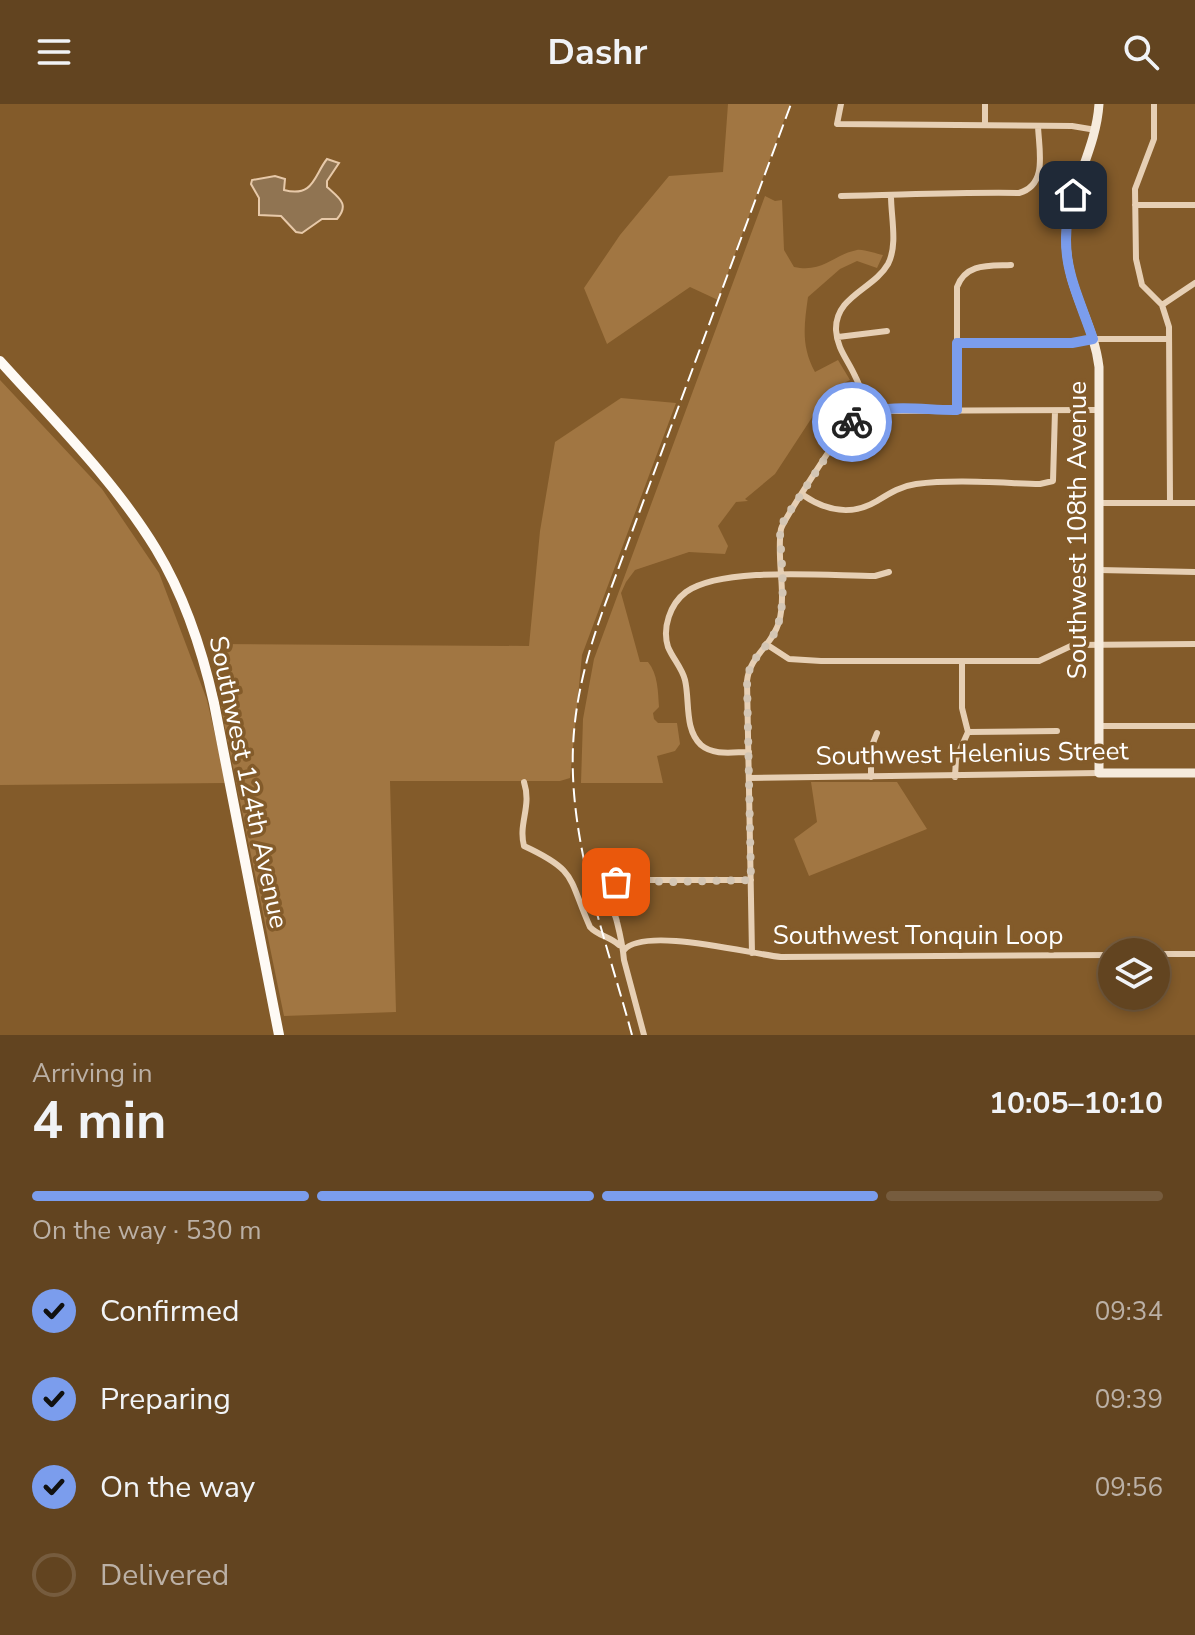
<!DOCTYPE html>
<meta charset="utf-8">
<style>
:root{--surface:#624420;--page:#684b29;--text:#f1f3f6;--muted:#bbb0a5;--line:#765c3e;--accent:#7b9ded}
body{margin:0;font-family:"Nunito Sans",sans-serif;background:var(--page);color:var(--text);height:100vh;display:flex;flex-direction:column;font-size:30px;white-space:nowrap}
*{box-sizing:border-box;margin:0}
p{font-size:26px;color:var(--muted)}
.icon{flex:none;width:44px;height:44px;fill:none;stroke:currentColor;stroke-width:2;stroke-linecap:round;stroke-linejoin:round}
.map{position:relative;height:931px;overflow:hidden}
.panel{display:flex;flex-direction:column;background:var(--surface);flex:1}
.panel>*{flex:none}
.tools{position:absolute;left:1098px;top:834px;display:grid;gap:16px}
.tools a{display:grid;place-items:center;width:72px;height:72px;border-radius:50%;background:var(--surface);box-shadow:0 4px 12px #0003,0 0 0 2px var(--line);font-size:40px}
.pin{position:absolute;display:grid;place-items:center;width:68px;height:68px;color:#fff;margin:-34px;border-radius:16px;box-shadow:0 4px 12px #0006}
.courier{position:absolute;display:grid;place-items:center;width:80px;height:80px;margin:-40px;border:6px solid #7b9ded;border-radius:50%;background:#fff;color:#222;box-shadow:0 2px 10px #0007}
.headline em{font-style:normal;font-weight:700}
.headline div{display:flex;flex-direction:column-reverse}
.headline{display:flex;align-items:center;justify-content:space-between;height:136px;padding:0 32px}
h1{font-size:52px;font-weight:700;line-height:60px}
.bar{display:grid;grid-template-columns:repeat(4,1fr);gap:12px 8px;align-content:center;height:96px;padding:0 32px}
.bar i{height:10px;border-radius:6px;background:var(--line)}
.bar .active{background:var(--accent)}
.bar p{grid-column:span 4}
ol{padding:0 32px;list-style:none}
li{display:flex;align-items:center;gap:24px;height:88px}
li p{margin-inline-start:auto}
li .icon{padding:8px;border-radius:50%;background:var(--accent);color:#111;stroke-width:4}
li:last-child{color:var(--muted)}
li i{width:44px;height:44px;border:4px solid var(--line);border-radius:50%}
header{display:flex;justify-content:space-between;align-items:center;height:104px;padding:0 32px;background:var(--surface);font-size:36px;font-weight:700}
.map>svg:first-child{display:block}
.green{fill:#a17642}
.water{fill:#907452;stroke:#e7c9a9;stroke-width:2}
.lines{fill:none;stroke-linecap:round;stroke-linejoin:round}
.street{stroke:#e6cfb4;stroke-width:6}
.secondary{stroke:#f6ebdd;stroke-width:9}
.primary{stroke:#fefaf5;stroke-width:10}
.rail{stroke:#fff;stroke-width:2;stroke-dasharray:14 6;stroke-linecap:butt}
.done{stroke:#d4c6b4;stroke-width:8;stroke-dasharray:0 14.4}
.route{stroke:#7b9ded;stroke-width:10}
.labels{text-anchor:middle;stroke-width:7;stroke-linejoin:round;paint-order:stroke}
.street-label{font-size:26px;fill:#fff;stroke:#835b2a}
</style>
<header><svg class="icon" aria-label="menu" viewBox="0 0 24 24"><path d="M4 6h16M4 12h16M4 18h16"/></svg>Dashr<svg class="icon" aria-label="search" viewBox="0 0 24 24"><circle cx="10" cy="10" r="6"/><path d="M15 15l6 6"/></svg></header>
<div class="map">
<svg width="1195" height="931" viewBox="0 0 1195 931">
<rect width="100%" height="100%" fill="#835b2a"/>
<path class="green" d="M728 0H790L718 196 690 183 607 240 584 184 620 131 669 72 723 68Z
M765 92 775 97 782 96 784 146 794 163C824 169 832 151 857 146 864 145 876 150 883 151L877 164 857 157 840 165 808 193C804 222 801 242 815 268L838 256 850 276 830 286 775 370 745 395 748 397 736 398 718 422 728 442 725 450 689 448 635 466 626 478 621 489 640 558H648C658 570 658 588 659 603L653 609 654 615 658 619H677L680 640 675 647 657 652 663 679H581L583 615 594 555Z
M0 276 102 385 159 469 207 596 226 679 0 681Z
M621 294 676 299 582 551 570 674 560 677H390L396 908 284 912 223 614 212 540 529 542 540 427 555 338Z
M811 678H897L927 725 809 772 794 735 817 718Z"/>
<path class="water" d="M327 55 339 59 327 77V83C339 94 350 100 337 115H322L302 129 296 128 281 112 259 111V94L251 80 252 76 275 72 285 75 284 86C314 94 314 71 327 55Z"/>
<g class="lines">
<path class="street" d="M841 0 837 20 1072 22 1096 26
M985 0V21
M1154 0V35L1135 85 1136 155 1142 181 1162 201 1169 223 1170 399
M841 92C901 91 959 88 1019 89 1048 81 1039 47 1038 22
M1135 101H1195
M1162 201 1195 179
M838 233 887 227
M957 239H1072L1093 235H1169
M957 306V183C966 159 989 162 1011 161
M868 307C864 295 861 283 855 272 848 256 837 245 836 226 835 192 874 185 888 160 898 141 891 113 891 92
M803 391C826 407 852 412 877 397 890 389 901 382 916 380 955 375 1001 379 1040 380L1053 377 1055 307
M1100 399H1195
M1099 466 1195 468
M766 540 789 555 821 557H1039L1073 541 1195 540
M1099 622H1195
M968 628 1057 627
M749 648C733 648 714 652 701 641 684 625 690 597 685 576 682 564 673 555 668 543 662 524 670 500 686 488 723 462 829 472 875 472L889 468
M871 673V644L877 629
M955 673 956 655 968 628 962 604V557
M749 674 1099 669
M524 678C532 703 518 719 524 742 578 767 568 774 590 823 598 832 609 832 619 841
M624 846C645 822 750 850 781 853L1112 851
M752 849 747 577C750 551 772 542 779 518 787 489 776 455 781 425 783 417 839 330 848 321 854 315 861 311 868 307L1100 306
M1156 850H1195
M644 931 624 856C623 844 620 830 617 818 614 804 604 795 610 781L624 776H751"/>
<path class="secondary" d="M1099 0C1096 47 1068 85 1066 132 1065 184 1093 215 1099 263V669H1195"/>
<path class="primary" d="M0 257C54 317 114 376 156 445 185 493 202 545 214 599L279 931"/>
<path class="rail" d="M632 931C607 838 569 741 573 643 575 595 587 551 603 506L791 0"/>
</g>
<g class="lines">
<path class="done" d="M616 778 624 776 670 778 751 776 747 577C750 550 769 546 777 523 787 498 781 455 780 428L784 416 846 323 852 318"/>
<path class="route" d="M852 318C879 296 924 307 957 306V239H1072L1093 235C1075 182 1055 151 1073 91"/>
</g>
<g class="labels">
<g class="street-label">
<text transform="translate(1077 426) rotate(-90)" y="9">Southwest 108th Avenue</text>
<text transform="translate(972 649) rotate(-1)" y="9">Southwest Helenius Street</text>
<text transform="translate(249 678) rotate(78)" y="9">Southwest 124th Avenue</text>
<text x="918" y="840">Southwest Tonquin Loop</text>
</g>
</g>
</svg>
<div class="tools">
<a><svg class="icon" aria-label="layers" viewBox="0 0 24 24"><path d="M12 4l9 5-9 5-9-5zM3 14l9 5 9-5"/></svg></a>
</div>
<div class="pin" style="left:616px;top:778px;background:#ea580c"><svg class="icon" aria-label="bag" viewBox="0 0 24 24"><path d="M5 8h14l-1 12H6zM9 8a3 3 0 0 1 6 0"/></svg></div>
<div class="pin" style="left:1073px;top:91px;background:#1f2937"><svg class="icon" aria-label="home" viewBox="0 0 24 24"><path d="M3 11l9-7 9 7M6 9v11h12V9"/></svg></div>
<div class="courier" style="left:852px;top:318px"><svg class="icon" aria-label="bike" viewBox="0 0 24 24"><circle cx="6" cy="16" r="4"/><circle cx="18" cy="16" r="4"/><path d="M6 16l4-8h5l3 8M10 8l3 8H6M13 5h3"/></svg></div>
</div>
<section class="panel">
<div class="headline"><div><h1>4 min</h1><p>Arriving in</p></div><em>10:05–10:10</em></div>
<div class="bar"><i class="active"></i><i class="active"></i><i class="active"></i><i></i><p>On the way · 530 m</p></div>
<ol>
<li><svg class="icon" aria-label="check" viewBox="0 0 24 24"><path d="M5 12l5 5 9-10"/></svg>Confirmed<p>09:34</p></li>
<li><svg class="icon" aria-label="check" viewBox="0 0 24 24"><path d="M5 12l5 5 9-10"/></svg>Preparing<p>09:39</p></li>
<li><svg class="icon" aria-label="check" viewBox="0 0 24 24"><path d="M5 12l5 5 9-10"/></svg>On the way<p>09:56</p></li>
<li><i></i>Delivered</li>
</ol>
</section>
